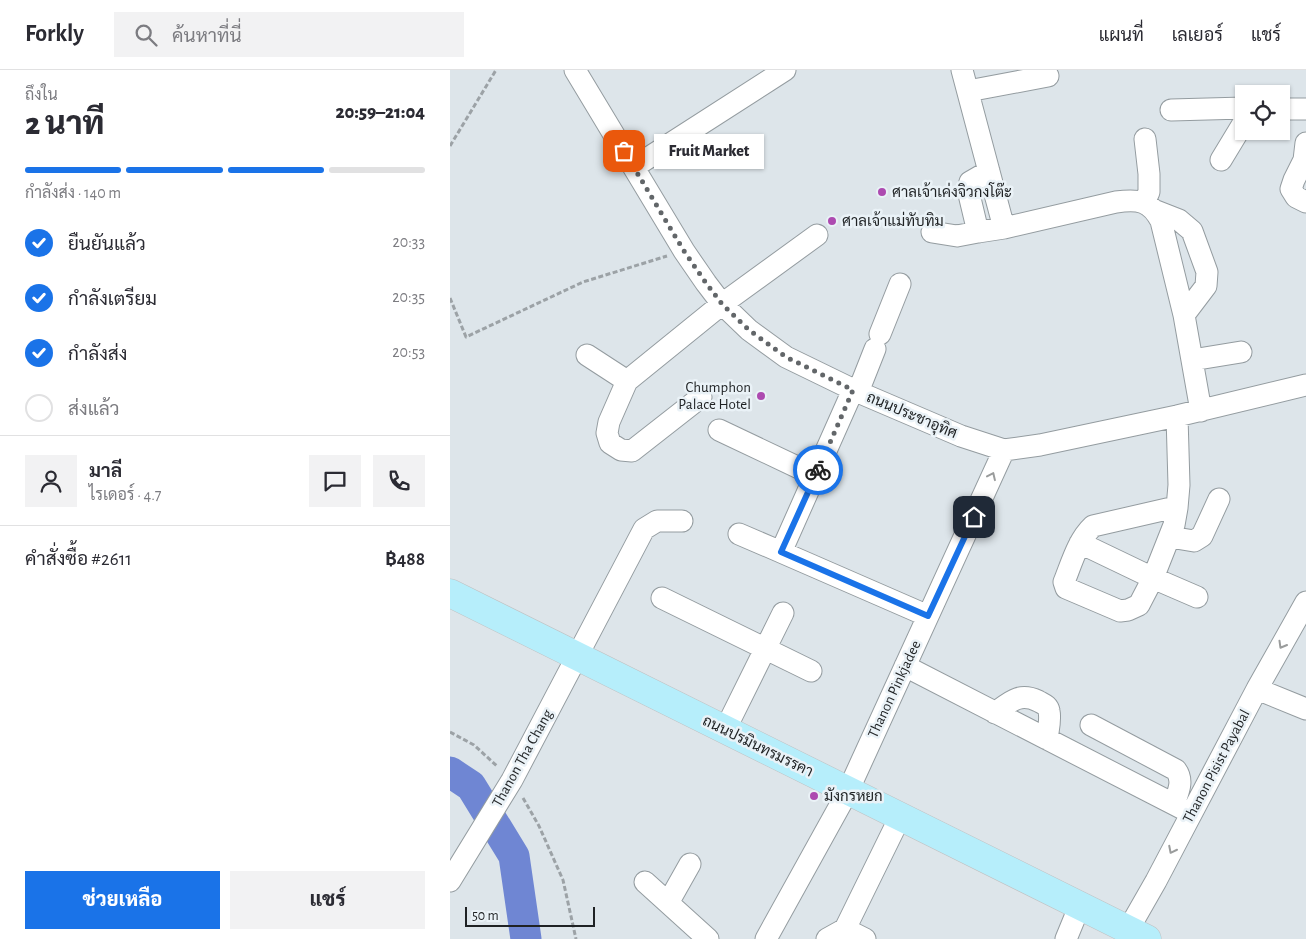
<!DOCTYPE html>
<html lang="th">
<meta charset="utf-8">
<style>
:root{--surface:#fff;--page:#f2f2f3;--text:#2b2b33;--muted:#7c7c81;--line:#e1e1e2;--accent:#1a73e8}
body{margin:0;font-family:"Alegreya Sans",Sarabun,sans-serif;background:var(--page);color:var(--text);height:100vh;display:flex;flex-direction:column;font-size:19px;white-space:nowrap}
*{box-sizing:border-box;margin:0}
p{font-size:16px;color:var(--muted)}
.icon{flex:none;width:28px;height:28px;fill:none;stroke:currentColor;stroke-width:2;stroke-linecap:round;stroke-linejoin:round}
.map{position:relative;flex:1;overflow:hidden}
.side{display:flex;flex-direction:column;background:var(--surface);width:450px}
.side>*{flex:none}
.tools{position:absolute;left:785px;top:15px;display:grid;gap:10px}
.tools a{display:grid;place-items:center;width:55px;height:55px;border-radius:0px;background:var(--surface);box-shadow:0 1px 4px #0004;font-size:25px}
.scale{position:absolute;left:15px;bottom:12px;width:130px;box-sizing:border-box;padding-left:5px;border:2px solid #1f2224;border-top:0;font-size:14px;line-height:18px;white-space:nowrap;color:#1f2224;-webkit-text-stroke:4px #eaf2f7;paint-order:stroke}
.pin{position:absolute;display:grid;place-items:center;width:42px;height:42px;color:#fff;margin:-21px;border-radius:10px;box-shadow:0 2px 8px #0006}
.courier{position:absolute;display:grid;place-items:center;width:50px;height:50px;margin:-25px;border:4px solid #1a73e8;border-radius:50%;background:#fff;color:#222;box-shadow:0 1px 6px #0007}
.bubble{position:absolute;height:35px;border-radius:0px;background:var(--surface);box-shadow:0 1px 4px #0004;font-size:16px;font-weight:800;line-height:35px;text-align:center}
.head em{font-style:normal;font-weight:800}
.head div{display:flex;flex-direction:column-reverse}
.head{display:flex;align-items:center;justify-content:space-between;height:85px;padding:0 25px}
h1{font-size:32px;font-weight:800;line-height:38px}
.bar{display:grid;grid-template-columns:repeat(4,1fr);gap:8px 5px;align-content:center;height:60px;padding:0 25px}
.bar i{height:6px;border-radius:4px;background:var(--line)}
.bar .active{background:var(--accent)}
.bar p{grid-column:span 4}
.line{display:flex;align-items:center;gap:12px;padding:0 25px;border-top:1px solid var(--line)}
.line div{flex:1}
.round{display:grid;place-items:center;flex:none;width:52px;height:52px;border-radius:0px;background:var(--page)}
ol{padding:0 25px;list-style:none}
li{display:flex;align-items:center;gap:15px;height:55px}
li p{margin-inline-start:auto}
li .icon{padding:5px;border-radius:50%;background:var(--accent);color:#fff;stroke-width:4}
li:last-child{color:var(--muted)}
li i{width:28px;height:28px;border:2px solid var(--line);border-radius:50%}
.action{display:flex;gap:10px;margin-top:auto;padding:10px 25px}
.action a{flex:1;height:58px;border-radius:0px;background:var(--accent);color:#fff;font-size:20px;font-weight:800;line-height:58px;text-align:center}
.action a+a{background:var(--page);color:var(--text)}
header{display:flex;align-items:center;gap:30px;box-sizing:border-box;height:70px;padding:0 25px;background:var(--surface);border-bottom:1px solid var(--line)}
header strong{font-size:24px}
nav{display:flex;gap:28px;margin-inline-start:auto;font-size:18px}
.search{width:350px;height:45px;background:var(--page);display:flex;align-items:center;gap:12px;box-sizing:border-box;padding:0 18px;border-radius:0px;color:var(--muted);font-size:19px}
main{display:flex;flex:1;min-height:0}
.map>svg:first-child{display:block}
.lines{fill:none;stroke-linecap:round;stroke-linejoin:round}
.river{stroke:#6f86d3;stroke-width:31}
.minor-casing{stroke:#949ca0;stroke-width:23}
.major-casing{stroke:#c0c1c2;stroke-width:29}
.path{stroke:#9ca2a6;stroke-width:3;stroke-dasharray:5 2.5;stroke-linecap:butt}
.minor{stroke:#fff;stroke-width:21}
.major{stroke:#b6eefb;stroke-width:28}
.oneway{stroke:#9a9c9c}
.done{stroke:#626669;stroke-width:5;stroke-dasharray:0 9}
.route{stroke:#1a73e8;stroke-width:6}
.poi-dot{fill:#ad4ab0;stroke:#eaf2f7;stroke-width:2}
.labels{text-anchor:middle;stroke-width:5;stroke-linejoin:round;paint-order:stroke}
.poi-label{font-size:15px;fill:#1f2224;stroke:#eaf2f7;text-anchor:start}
.street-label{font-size:15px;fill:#1f2224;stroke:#eaf2f7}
</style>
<header>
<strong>Forkly</strong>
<div class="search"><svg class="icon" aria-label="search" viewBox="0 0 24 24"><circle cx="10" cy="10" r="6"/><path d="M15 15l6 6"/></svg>ค้นหาที่นี่</div>
<nav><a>แผนที่</a><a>เลเยอร์</a><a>แชร์</a></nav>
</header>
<main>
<section class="side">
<div class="head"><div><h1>2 นาที</h1><p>ถึงใน</p></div><em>20:59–21:04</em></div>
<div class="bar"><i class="active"></i><i class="active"></i><i class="active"></i><i></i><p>กำลังส่ง · 140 m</p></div>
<ol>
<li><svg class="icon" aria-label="check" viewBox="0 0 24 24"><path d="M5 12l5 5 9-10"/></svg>ยืนยันแล้ว<p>20:33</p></li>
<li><svg class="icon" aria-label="check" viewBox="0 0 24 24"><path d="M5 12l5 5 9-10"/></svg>กำลังเตรียม<p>20:35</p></li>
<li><svg class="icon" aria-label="check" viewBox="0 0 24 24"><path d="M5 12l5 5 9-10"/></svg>กำลังส่ง<p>20:53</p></li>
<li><i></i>ส่งแล้ว</li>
</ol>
<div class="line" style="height:90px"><a class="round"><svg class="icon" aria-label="person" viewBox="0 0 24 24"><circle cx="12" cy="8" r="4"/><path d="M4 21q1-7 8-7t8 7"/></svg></a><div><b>มาลี</b><p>ไรเดอร์ · 4.7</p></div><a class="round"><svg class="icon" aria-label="chat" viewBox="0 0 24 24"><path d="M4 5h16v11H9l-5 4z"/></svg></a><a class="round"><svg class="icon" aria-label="phone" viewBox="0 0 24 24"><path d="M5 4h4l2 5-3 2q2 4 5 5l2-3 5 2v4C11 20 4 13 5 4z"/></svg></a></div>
<div class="line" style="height:65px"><div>คำสั่งซื้อ #2611</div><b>฿488</b></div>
<div class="action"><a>ช่วยเหลือ</a><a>แชร์</a></div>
</section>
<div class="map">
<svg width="856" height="869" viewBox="0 0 856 869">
<rect width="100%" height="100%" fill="#dde5ea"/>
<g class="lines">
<path class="river" d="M0 702 21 716 64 786 76 869"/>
<defs>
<path id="minor" d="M125 0 234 181 256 213 272 234 299 260 336 287 408 322 511 366 554 380 590 375 727 346 856 315
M512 0 554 158
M518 21 598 6
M831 39H856
M721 40 794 38
M856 73 854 90 844 110 841 119 846 127 856 132
M771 90 794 52
M184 97 335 0
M694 133 699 122V104L695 69
M706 141 729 150 742 161 757 202 756 216 734 245
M482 162 507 166 528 162 554 158 666 132C688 129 700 130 711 151L734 245 751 341
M528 162 518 120 520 112 539 101
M430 264 450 214
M137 285 177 311
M742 290 791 282
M403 320 331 482 478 546
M408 322 425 279
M251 327 182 381 171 380 160 373 157 363 159 352 177 311 272 234 367 165
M727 346 729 415 727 438 724 455 703 508 689 535 678 540 670 541 616 518 614 512C622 492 628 470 643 456L717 439 727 438
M269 360 366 406
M289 464 331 482
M720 467 744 471 752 466 769 429
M630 473 703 508 747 527
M212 528 361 601
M455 596 741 743
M807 619 856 639
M545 643C560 632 569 622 588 631 593 634 598 635 599 641 601 650 598 661 597 669
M641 655 726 700C734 711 728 722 724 734
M275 660 333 543
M0 811 62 710 194 459 207 451H232
M195 812 258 869
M218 833 240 794
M395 859 415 869
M678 860 706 811 807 619 856 532
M316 869 398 721 554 380
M377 869 395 859 450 747
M616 869 630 835"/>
<path id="major" d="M0 523 697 869"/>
</defs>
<use href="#minor" class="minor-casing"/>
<use href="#major" class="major-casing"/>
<path class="path" d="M0 76 46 0
M0 228 16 267 133 212 217 186
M0 662 24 675 48 697
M73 728 89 756 113 810 126 869"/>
<use href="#minor" class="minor"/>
<use href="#major" class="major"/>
</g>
<defs><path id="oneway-chevron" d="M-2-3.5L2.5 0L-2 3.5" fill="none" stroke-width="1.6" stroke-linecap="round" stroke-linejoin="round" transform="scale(1.25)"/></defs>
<g class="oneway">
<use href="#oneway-chevron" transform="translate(542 406) rotate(-65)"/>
<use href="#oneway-chevron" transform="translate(832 575) rotate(120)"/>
<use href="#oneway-chevron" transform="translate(722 780) rotate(117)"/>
</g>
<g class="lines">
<path class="done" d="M174 81 234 181 256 213 272 234 299 260 336 287 403 320 368 400"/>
<path class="route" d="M368 400 331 482 478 546 524 447"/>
</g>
<g class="poi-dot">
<circle cx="432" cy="122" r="5"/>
<circle cx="382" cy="151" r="5"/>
<circle cx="311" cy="326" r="5"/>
<circle cx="364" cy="726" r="5"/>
</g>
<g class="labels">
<g class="poi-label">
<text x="442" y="127">ศาลเจ้าเค่งจิวกงโต๊ะ</text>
<text x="392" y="156">ศาลเจ้าแม่ทับทิม</text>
<text x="301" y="322" text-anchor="end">Chumphon<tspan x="301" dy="17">Palace Hotel</tspan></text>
<text x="374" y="731">มังกรหยก</text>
</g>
<g class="street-label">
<text transform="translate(462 345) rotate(23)" y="5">ถนนประชาอุทิศ</text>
<text transform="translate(444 619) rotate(-65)" y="5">Thanon Pinkjadee</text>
<text transform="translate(308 676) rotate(26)" y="5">ถนนปรมินทรมรรคา</text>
<text transform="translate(72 688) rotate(-61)" y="5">Thanon Tha Chang</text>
<text transform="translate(766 696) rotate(-62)" y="5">Thanon Pisist Payabal</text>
</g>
</g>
</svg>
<div class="tools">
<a><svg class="icon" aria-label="locate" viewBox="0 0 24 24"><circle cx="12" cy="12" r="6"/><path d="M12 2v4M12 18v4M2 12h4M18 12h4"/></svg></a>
</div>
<div class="scale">50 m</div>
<div class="pin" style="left:174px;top:81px;background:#ea580c"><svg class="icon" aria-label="bag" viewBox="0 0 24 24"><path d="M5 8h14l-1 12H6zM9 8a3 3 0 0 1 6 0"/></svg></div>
<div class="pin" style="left:524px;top:447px;background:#1f2937"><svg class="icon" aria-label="home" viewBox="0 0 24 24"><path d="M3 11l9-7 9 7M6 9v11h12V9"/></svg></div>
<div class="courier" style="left:368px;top:400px"><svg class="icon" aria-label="bike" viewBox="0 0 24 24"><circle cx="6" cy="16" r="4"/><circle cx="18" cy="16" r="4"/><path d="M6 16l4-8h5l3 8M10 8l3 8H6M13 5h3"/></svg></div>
<div class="bubble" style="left:204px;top:64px;width:110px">Fruit Market</div>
</div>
</main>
